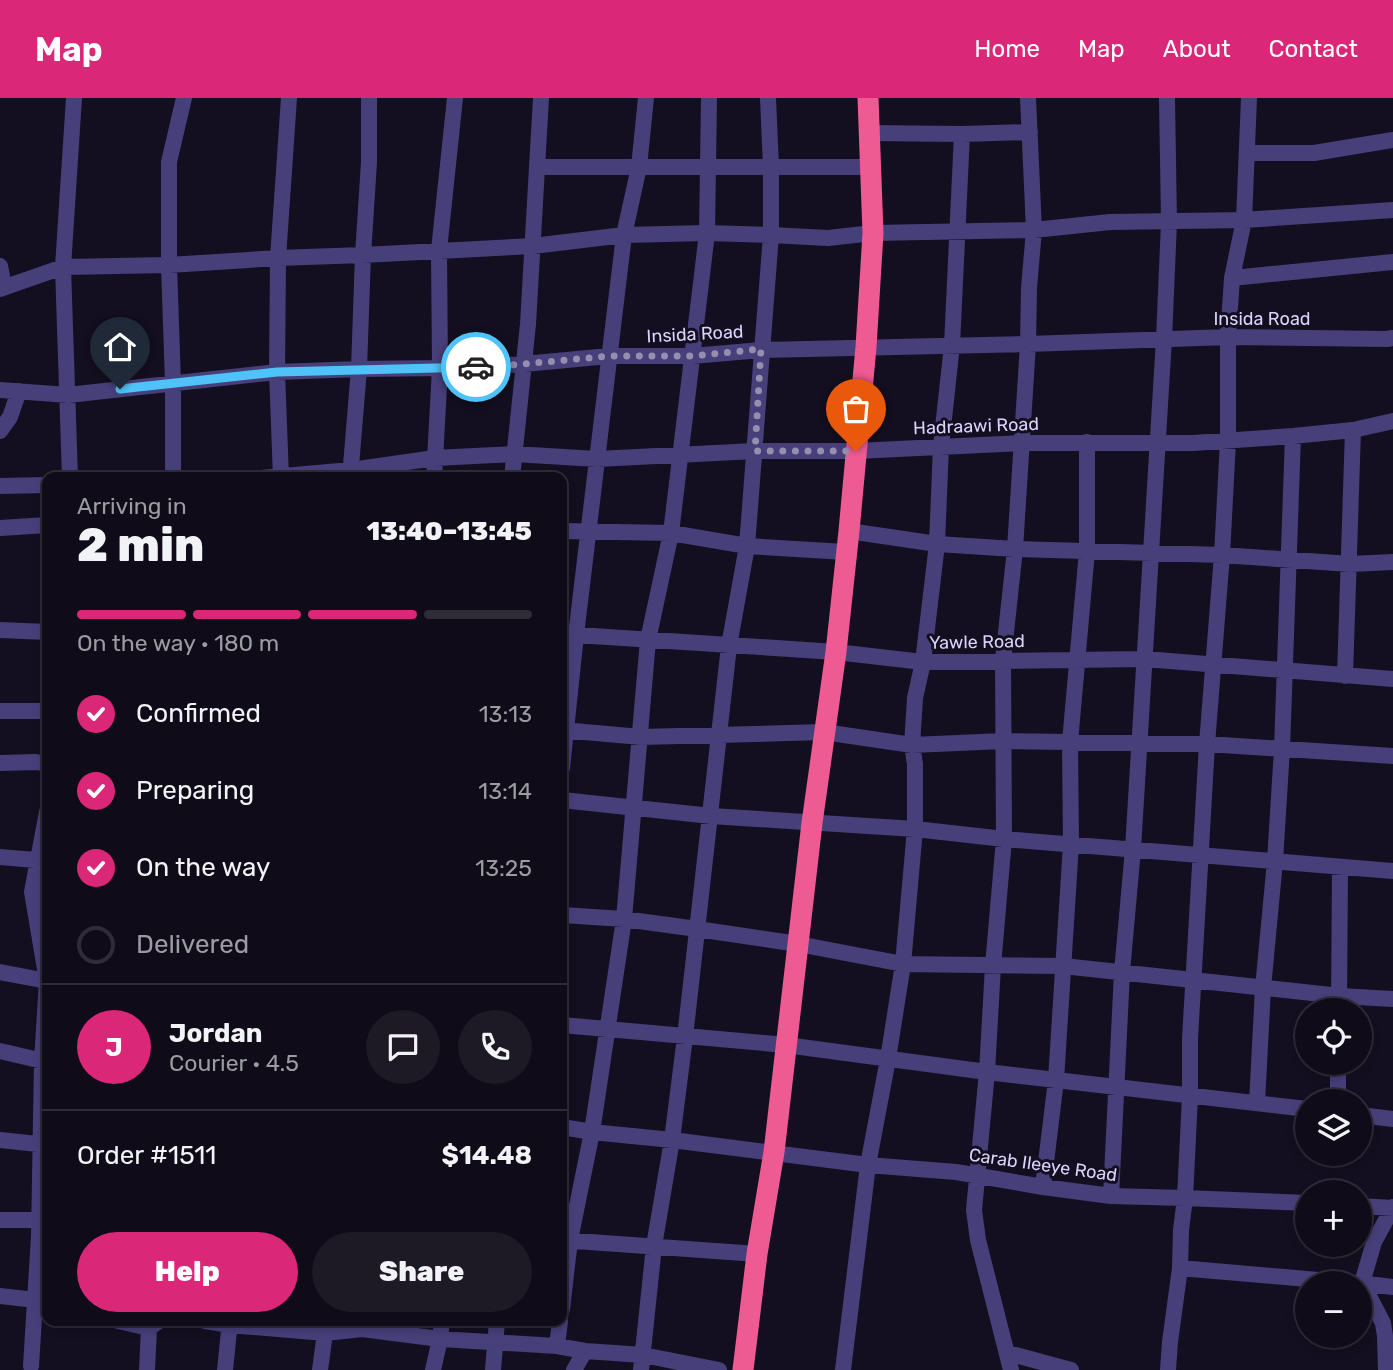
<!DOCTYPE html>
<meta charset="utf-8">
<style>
:root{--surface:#0f0b18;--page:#1d1925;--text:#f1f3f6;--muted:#9b9ba2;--line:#2f2b37;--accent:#db2777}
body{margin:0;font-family:Rubik,sans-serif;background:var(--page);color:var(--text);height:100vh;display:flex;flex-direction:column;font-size:26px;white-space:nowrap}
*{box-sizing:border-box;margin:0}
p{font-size:23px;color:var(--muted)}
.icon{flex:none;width:38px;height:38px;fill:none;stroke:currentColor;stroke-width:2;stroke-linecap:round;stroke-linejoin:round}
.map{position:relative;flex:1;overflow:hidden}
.sheet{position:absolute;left:42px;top:374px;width:525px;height:854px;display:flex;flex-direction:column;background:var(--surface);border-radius:14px;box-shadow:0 4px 10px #0003,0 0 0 2px var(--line)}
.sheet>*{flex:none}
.controls{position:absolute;left:1295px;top:900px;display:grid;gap:14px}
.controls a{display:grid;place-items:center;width:77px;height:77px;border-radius:50%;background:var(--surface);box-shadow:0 4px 10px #0003,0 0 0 2px var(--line);font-size:35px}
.pin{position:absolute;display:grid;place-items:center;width:60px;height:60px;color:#fff;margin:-72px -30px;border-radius:50% 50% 50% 0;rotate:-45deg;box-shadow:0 0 7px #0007}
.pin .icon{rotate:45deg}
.courier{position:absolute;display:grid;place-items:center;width:70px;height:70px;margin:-35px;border:5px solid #4fc3f7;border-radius:50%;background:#fff;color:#222;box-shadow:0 2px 9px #0007}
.overview em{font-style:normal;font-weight:800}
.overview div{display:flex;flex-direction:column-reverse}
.overview{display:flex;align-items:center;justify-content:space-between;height:119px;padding:0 35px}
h1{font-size:46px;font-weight:800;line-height:52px}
.bar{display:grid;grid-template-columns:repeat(4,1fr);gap:10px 7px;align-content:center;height:84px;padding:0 35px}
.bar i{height:9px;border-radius:5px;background:var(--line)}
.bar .selected{background:var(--accent)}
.bar p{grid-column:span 4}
.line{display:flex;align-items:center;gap:18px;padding:0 35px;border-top:2px solid var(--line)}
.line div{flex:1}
.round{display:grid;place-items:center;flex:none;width:74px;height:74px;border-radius:37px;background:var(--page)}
ol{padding:0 35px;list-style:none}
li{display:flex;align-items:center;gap:21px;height:77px}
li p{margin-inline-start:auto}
li .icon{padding:7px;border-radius:50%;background:var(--accent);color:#fff;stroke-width:4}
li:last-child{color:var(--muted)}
li i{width:38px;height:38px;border:4px solid var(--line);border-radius:50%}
.primary-button{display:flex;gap:14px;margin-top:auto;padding:14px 35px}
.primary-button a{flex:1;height:80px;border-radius:42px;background:var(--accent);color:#fff;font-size:28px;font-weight:800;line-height:80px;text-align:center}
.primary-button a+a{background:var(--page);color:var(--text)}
header{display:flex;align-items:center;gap:42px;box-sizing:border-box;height:98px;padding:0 35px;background:var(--accent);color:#fff}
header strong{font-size:33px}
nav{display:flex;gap:38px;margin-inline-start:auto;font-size:24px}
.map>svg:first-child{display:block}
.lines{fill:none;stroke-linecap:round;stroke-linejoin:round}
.street{stroke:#473f7a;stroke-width:16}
.highway{stroke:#ee5a92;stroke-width:21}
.done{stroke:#958eae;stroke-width:7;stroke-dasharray:0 12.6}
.route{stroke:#4fc3f7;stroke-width:9}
.labels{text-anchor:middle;stroke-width:6;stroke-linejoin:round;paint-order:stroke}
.street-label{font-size:18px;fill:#dbd3fa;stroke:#140f20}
</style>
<header>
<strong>Map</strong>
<nav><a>Home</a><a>Map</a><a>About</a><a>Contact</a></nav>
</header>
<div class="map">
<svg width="1393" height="1272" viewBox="0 0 1393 1272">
<rect width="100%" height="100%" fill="#140f20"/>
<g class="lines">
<path class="street" d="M869 35 962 36 1030 34
M1247 55H1314L1393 42
M537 69H872
M0 168 4 189
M1232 180 1393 164
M0 191 63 169 169 167 278 160 363 157 533 148 624 137 707 135 771 137 828 140 873 135 1034 132 1110 124 1244 122 1393 112
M0 292 68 297 277 274 359 271 440 270 524 266 609 258H692L761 252 1028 246 1228 239 1387 241 1393 240
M0 333 10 319 19 293
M70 380 63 169 74 0
M173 380V285L169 167V64L184 0
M261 380 351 372 435 360 514 356 597 361 755 353H856L1021 345H1193L1293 338 1353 332 1393 323
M281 380 277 274 278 160 289 0
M350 380 359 271 363 157 369 64V0
M434 380 440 270 439 152 455 0
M512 380 528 226 541 0
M0 388 47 387
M0 430 47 427
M562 433 671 435 747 448 845 454
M849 433 937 446 1015 451 1222 457 1350 466 1393 464
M0 532 47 534
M562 536 836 554 923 564 1145 561 1393 581
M1345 578 1353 332
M0 613H47
M562 632 641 639 824 634 912 647 1003 643 1207 646 1393 658
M0 665 36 664 47 666
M562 670 576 537 624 137 639 69 646 0
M562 702 711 718 915 731 1004 741 1393 773
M0 759 47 763
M562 817 624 821 697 831 798 846 903 866 1063 868 1340 898 1393 901
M0 874 47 883
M1339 912 1340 769
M562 927 786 947 987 974 1307 1011
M0 953 47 964
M1338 1003V964
M1257 1005 1263 890 1275 763 1282 651 1293 338
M1360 1017 1393 1021
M562 1029 592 1034 672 1042 868 1067 956 1074 1043 1089 1111 1098 1185 1100 1307 1105
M0 1042 47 1047
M1043 1089 1056 982 1071 746 1070 644 1087 453V344
M1111 1098 1122 874 1133 751 1164 241 1169 124 1167 0
M1360 1108 1393 1110
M0 1122H40
M562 1142 757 1156
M1180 1170 1353 1185
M1360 1185 1393 1189
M0 1198 35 1202 47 1205
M562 1211 570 1142 592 1034 624 821 648 542 671 435 707 135 709 0
M118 1223 149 1230 159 1223
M205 1223 230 1227 325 1235 362 1231 440 1241 557 1248 585 1253 643 1257 719 1272
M557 1248 560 1223
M1008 1255 1071 1272
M31 1268 39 1139 42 963 47 883 32 794 47 714
M147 1272 149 1230
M225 1272 230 1223
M320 1272 325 1235
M433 1272 440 1241 442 1223
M493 1272 497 1223
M574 1272 585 1253
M641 1272 654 1148 672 1042 685 939 729 548 747 448 771 137V69L768 0
M843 1272 868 1067 888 961 903 866 915 731V666L912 647 915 600 923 564 937 446 941 348 952 247 962 36
M1011 1272 978 1142 974 1112 987 974 993 868 1004 741 1003 562 1015 451 1028 246 1029 190 1034 132 1028 0
M1168 1272 1170 1244 1180 1170 1181 1132 1185 1100 1190 998V941L1207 646 1222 457 1228 343V239L1232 180 1244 122 1249 0
M1386 1272 1385 1238 1383 1225 1362 1185 1374 1144 1393 1109"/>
<path class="highway" d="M743 1272 757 1156 774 1054 812 725 836 554 849 433 866 249 873 135 868 0"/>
</g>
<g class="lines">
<path class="done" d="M476 269 524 266 609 258H692L761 251 755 353H856"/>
<path class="route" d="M120 291 277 274 476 269"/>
</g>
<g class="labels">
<g class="street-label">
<text x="1262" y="227">Insida Road</text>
<text transform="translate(695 236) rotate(-3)" y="6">Insida Road</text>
<text transform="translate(976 328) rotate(-2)" y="6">Hadraawi Road</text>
<text transform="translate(977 544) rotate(-1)" y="6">Yawle Road</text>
<text transform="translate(1043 1067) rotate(8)" y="6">Carab Ileeye Road</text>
</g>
</g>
</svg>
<div class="controls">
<a><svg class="icon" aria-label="locate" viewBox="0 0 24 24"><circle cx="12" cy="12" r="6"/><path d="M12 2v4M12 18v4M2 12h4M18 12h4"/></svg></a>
<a><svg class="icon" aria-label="layers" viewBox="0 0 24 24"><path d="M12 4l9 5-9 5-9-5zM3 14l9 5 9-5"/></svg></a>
<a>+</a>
<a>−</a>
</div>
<div class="pin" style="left:856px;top:353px;background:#ea580c"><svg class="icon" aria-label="bag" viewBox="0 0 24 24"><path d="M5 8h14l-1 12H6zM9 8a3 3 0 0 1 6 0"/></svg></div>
<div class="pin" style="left:120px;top:291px;background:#1f2937"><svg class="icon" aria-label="home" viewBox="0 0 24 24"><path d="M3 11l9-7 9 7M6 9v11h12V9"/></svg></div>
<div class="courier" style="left:476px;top:269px"><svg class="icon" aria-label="car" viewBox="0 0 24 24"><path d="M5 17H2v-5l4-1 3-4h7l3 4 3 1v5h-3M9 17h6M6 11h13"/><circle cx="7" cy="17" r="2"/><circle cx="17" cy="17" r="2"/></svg></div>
<section class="sheet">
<div class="overview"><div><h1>2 min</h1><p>Arriving in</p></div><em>13:40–13:45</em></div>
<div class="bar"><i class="selected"></i><i class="selected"></i><i class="selected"></i><i></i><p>On the way · 180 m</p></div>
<ol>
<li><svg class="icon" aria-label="check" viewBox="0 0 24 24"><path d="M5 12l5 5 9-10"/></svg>Confirmed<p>13:13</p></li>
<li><svg class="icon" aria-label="check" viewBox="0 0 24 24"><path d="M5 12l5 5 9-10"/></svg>Preparing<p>13:14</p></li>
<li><svg class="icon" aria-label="check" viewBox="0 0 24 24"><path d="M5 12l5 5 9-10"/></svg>On the way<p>13:25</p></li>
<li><i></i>Delivered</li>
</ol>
<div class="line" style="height:126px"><b class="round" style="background:var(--accent);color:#fff">J</b><div><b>Jordan</b><p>Courier · 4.5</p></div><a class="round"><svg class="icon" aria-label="chat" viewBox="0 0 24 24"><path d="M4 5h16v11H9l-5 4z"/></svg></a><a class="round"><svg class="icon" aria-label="phone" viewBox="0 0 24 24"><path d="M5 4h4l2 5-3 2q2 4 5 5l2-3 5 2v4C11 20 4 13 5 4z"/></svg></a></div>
<div class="line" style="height:91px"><div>Order #1511</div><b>$14.48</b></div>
<div class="primary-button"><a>Help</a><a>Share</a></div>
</section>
</div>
